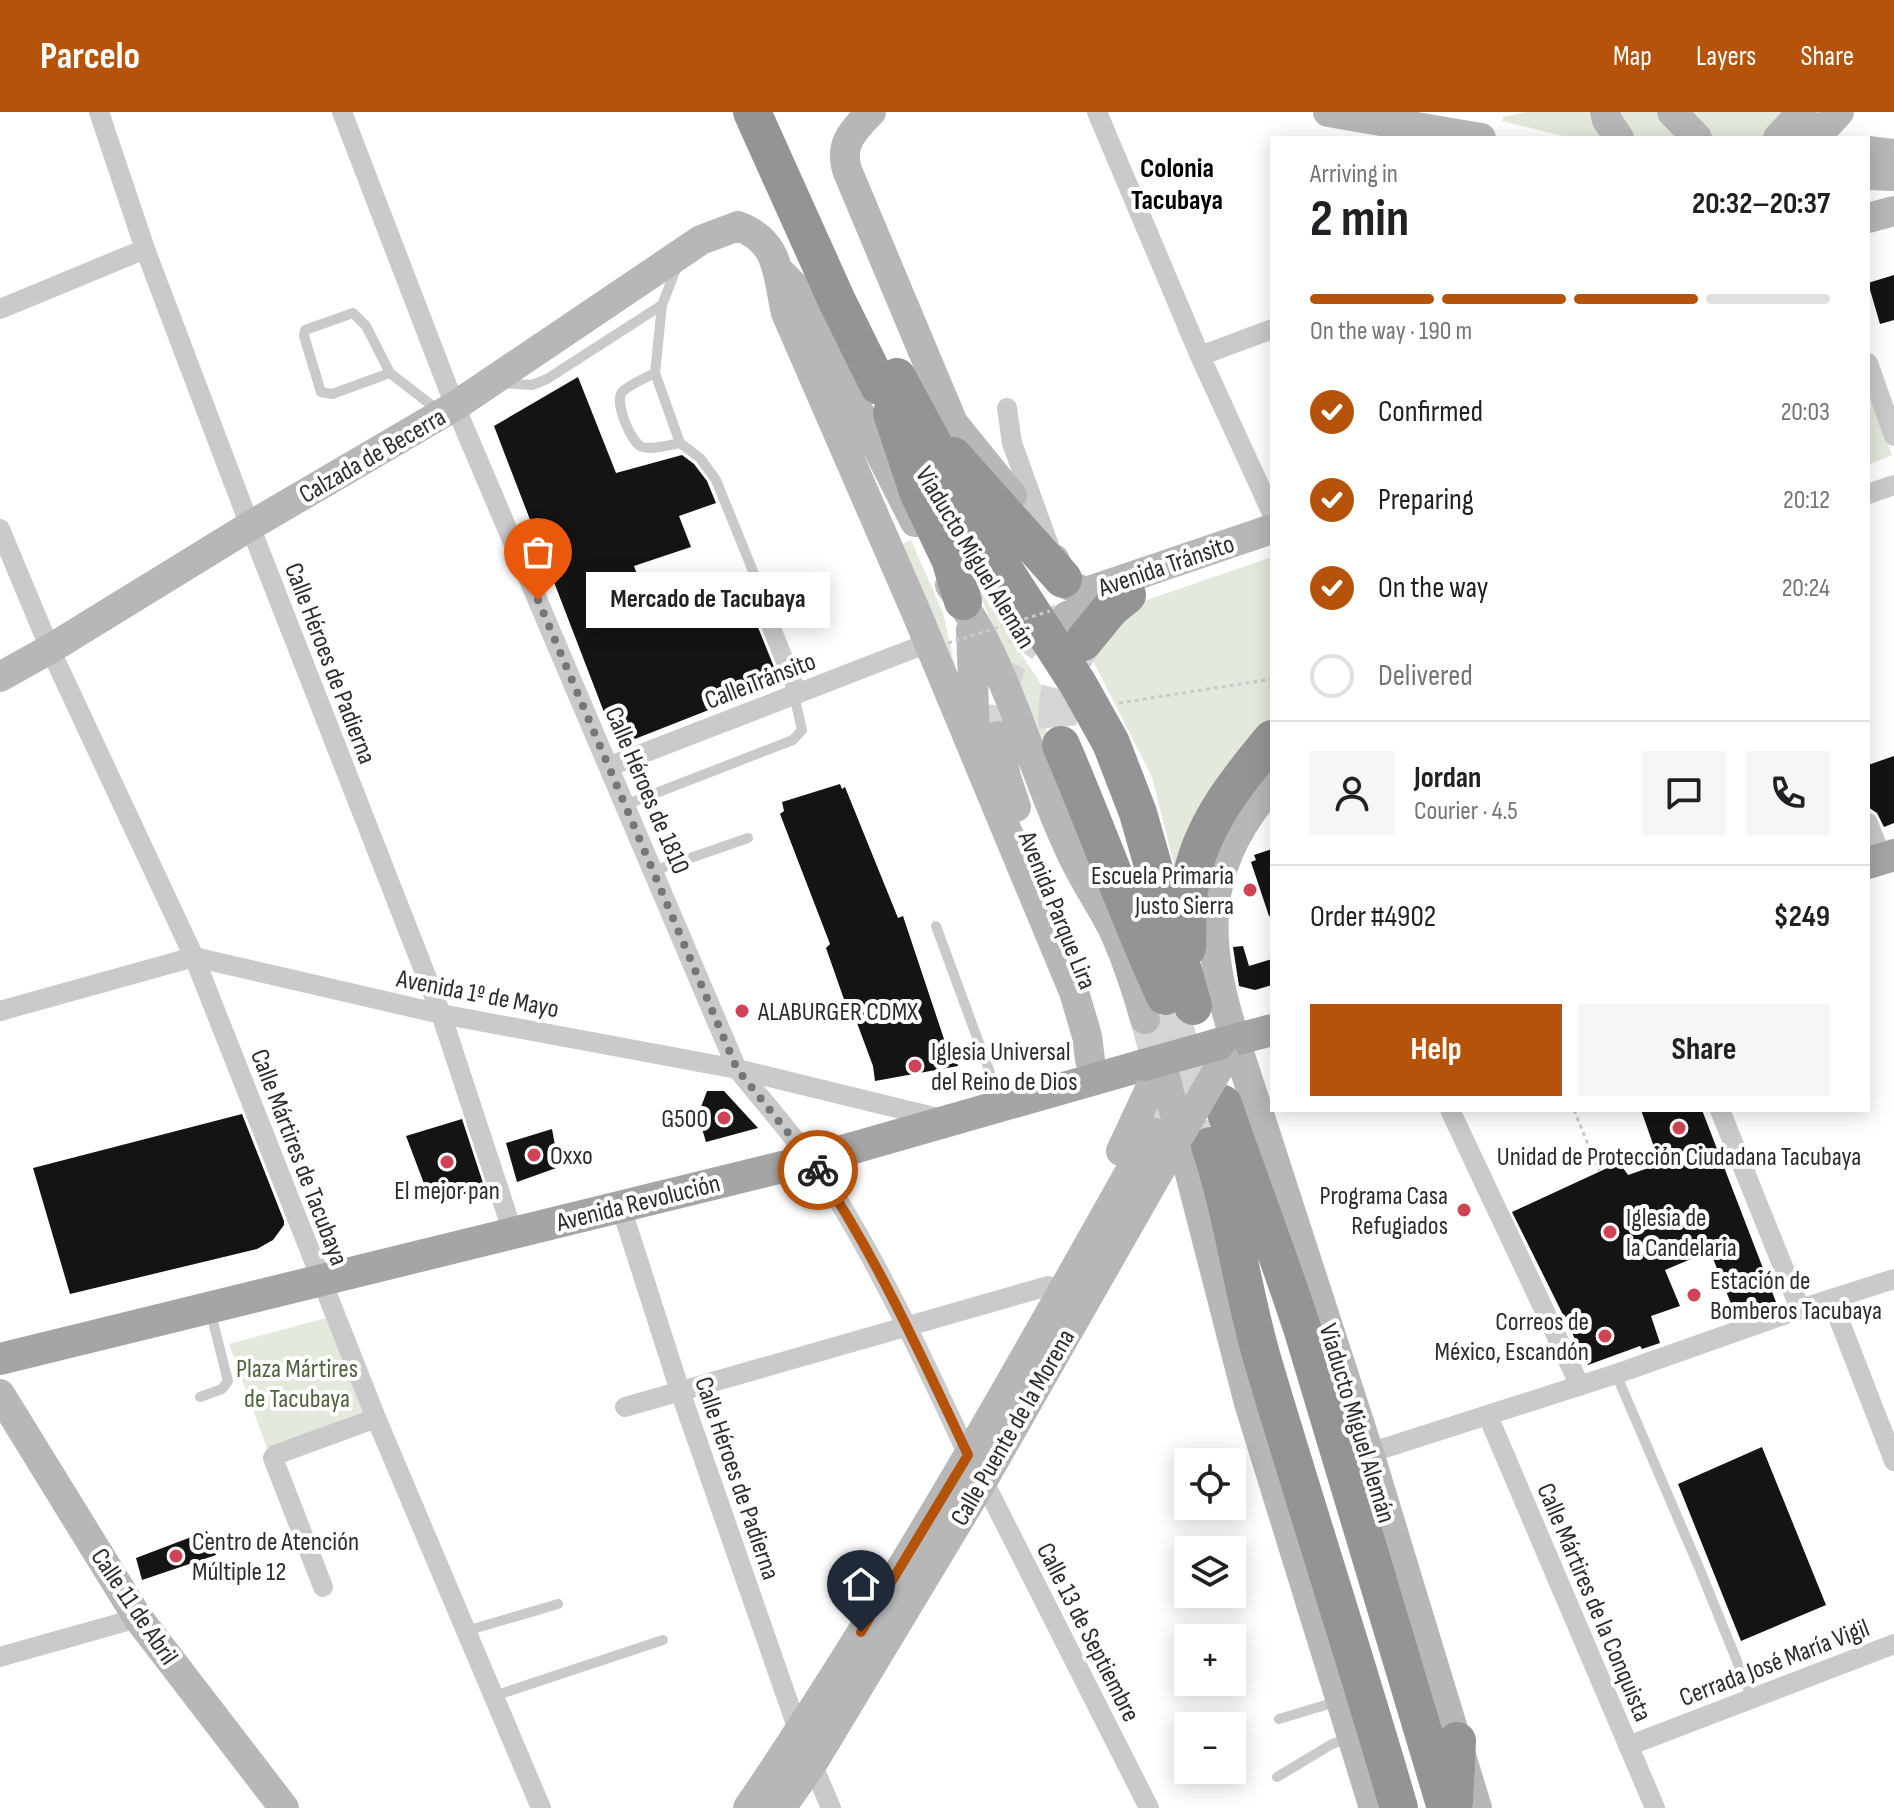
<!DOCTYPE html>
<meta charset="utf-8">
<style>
:root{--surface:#fff;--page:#f6f6f6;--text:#202124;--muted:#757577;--line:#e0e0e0;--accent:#b45309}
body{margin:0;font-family:"Sofia Sans Condensed",sans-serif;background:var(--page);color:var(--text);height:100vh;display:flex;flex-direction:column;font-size:30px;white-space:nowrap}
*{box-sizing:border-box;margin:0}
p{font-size:26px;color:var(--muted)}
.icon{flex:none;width:44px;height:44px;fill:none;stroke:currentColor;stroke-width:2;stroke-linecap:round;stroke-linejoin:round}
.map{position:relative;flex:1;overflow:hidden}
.sheet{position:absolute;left:1270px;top:24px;width:600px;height:976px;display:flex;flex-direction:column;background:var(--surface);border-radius:0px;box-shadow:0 4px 20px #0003}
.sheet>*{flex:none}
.buttons{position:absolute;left:1174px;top:1336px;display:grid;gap:16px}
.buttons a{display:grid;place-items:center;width:72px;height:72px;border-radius:0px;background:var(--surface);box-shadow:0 4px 20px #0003;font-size:40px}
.pin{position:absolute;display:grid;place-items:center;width:68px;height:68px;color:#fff;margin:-82px -34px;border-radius:50% 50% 50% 0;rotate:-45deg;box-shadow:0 0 8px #0007}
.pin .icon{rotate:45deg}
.courier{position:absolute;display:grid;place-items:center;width:80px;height:80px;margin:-40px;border:6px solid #b45309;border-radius:50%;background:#fff;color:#222;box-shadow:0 2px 10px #0007}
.bubble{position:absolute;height:56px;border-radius:0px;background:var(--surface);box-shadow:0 4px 20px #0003;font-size:26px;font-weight:700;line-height:56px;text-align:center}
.overview em{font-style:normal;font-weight:700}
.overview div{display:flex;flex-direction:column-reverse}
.overview{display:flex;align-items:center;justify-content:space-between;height:136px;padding:0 40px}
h1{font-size:52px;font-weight:700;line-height:60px}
.bar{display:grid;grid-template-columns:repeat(4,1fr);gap:12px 8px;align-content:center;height:96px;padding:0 40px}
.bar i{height:10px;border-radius:6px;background:var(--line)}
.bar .current{background:var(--accent)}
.bar p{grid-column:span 4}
.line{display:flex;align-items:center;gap:20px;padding:0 40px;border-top:2px solid var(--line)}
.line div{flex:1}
.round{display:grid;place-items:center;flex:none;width:84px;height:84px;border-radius:0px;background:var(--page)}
ol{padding:0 40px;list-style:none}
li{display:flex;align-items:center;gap:24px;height:88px}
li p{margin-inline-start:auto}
li .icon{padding:8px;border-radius:50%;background:var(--accent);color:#fff;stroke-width:4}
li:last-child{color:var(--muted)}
li i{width:44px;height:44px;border:4px solid var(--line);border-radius:50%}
.button{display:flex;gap:16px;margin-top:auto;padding:16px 40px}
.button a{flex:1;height:92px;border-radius:0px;background:var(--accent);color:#fff;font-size:32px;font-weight:700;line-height:92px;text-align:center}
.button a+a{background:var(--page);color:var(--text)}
header{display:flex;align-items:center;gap:48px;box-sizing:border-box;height:112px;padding:0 40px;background:var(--accent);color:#fff}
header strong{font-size:38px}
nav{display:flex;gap:44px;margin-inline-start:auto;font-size:28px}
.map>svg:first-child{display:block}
.green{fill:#e3e9dc}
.building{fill:#141414}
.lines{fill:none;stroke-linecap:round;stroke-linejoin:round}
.secondary-tunnel{stroke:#d5d5d5;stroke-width:30;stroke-dasharray:30 15;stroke-linecap:butt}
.highway-tunnel{stroke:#d5d5d5;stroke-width:38;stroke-dasharray:38 19;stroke-linecap:butt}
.path{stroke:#cacaca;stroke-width:3;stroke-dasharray:4 4;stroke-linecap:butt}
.lane{stroke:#cacaca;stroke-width:10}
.street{stroke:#cacaca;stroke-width:20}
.secondary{stroke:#b7b7b7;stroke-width:30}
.primary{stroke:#a5a5a5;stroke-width:32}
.highway{stroke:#949494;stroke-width:38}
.path-bridge{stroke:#cacaca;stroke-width:3;stroke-dasharray:4 4;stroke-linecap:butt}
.secondary-bridge{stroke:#b7b7b7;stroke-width:30}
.primary-bridge{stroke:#a5a5a5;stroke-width:32}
.highway-bridge{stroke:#949494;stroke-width:38}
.done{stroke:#767676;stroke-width:8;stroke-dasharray:0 14.4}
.route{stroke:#b45309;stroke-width:10}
.poi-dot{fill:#d04355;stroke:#fff;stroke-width:3}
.labels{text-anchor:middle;stroke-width:8;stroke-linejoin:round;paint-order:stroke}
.street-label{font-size:26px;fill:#2d2d2d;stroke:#fff}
.poi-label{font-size:26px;fill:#2d2d2d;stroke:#fff;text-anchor:start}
.park-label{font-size:26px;fill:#526340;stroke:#fff}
.neighbourhood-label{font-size:28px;font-weight:bold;fill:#000;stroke:#fff}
</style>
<header>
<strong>Parcelo</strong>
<nav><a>Map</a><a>Layers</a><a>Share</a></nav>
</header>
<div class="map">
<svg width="1894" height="1696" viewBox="0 0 1894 1696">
<rect width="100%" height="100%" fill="#fff"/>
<path class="green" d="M1525 0H1595L1607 26H1571L1502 9 1503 5Z
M1618 0H1662L1686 26H1631Z
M1684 0H1789L1767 26H1708Z
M1868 277 1892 343 1868 353Z
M911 428 943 501 959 572 896 435Z
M1272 445V616L1176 761 1152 665 1093 549 1106 520 1132 493Z
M976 472 1068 614 1046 613 1049 647 1046 648Z
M326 1206 364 1299 267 1336 229 1232Z"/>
<path class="building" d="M1894 163V208L1880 212 1868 171Z
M578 265 616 361 682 343 694 352 707 369 716 391 679 404 691 435 634 454 654 509 736 479 747 488 780 570 617 634 494 314Z
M1894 644V711L1884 715 1877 701 1868 695V653Z
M840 672 842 677 845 675 898 806 903 804 948 939 953 938 958 954 875 969 873 954 850 892 846 893 826 836 830 832 780 702 784 699 782 690Z
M1272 737V804H1269L1251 750 1256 748 1254 743Z
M1243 834 1249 854 1272 847V873L1255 878 1239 874 1233 835Z
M707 979H724L758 1016 706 1030 698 1003Z
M1641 998H1702L1776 1190 1736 1204 1710 1139 1665 1158 1680 1194 1651 1204 1660 1231 1642 1237 1640 1234 1588 1253 1512 1100 1616 1052 1621 1053 1628 1063 1660 1052Z
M242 1002 284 1109V1113L273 1128 257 1137 70 1182 33 1056Z
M462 1007 485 1077 431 1090 406 1024Z
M552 1017 559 1055 517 1070 506 1031Z
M1762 1335 1826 1493 1741 1529 1678 1372Z
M207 1419 216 1443 142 1468 136 1446Z"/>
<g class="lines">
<path class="secondary-tunnel" d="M998 624C1002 568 1007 533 1061 506
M1145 907C1156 945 1165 981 1152 1020"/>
<path class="highway-tunnel" d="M1058 615C1055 583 1064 559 1082 532
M1170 900 1204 1016"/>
<path class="path" d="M1119 591 1272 567
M1574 998 1599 1059"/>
<path class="lane" d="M390 261 332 282 321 280 304 224 305 218 353 201 366 214 390 261 439 299
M655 261 662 193
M501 271 532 273 547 267 662 193 678 152
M680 331C669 333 653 338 642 335 631 331 614 290 622 280 630 272 645 266 655 261L680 331 700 346 716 368 802 580
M625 693 793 628 802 618 794 583 754 484C742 467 725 469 706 466
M653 759 748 726
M936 814 1000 988
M1616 1262 1698 1453 1752 1586
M200 1285 222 1277 228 1269 210 1198
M466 1519 558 1492
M494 1584 663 1528
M1279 1607 1339 1589
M1277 1665 1332 1632 1350 1626"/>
<path class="street" d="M99 0 145 137 250 414 441 902 513 1121
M342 0 455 294 737 957C774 1002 814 1047 844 1098 891 1177 929 1260 968 1343
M1097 0 1200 244 1272 401
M0 197 145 137
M1200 244 1272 217
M1868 251 1894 324
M1007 296 1012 331 1052 442
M1868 382 1894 373
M0 417 50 537 194 845 376 1306 541 1696
M610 654 928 531
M1868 711 1882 747
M0 899 194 845 441 902 737 957 942 1007
M1450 998 1580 1274
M1720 998 1800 1197
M621 1095 680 1279 799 1621 831 1696
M1831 1187 1894 1349
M625 1295 1048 1174
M1488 1304 1655 1696
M1369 1341 1616 1262 1800 1197 1894 1167
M983 1368 1149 1696
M323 1475 273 1346 275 1343 376 1306
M0 1545 138 1506
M1628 1634 1894 1532"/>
<path class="secondary" d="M871 0C854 18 839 31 847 58L953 311 1012 384
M1328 0 1481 26
M1605 0 1607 8 1619 26
M1672 0 1697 26
M1778 26 1802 0
M1815 26 1839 0
M1868 39 1894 42
M1868 63 1894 64
M1868 106 1894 99
M781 161 794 174 804 191 915 410
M1054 447 1068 473 1086 480 1272 417
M950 473C1007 550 1028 648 1068 734 1080 762 1098 788 1112 815 1126 844 1136 876 1145 907
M1067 504 1114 488
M971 518 975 622
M0 565 50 537 250 414 455 294 701 128 738 114C781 130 777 163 786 201L916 500 1074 880 1087 924 1090 948
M998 624 1006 665 1016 695
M1272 674C1199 756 1204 830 1235 928L1369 1341 1477 1696
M1161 949 1249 1291 1374 1696
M1121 1039 1149 979
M0 1282 138 1506 284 1696
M748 1696C895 1479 1024 1249 1152 1020
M781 1696 812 1652 983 1368 1181 1021"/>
<path class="primary" d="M1868 751 1894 743
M1219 932 1272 918
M0 1247 811 1048 1144 953"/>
<path class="highway" d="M897 265 985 428 1078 572 1111 631 1138 701 1193 894
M892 301 919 382 950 447 963 489
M953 344 1063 467
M1083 530 1111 496 1127 483
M1061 633C1097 716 1127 802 1165 884
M1187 836C1188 815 1186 794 1190 773 1199 716 1236 670 1272 627
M1223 992C1249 1068 1278 1142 1303 1219L1446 1696
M1210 1034C1234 1105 1242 1180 1264 1253 1308 1401 1356 1548 1399 1696
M1454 1689 1457 1629"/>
<path class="path-bridge" d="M948 531 1050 499"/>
<path class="secondary-bridge" d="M1149 979 1161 949
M1181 1021 1224 947"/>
<path class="primary-bridge" d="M1144 953 1219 932"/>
<path class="highway-bridge" d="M752 0 837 189 879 274"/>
</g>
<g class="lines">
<path class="done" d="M538 488 737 957 818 1058"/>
<path class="route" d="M818 1058C878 1147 922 1246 968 1343L861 1520"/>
</g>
<g class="poi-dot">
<circle cx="1250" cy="778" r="8"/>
<circle cx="742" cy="899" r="8"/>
<circle cx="915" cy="954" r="8"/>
<circle cx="724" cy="1006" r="8"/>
<circle cx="1679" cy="1016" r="8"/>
<circle cx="534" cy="1043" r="8"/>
<circle cx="447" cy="1050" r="8"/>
<circle cx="1464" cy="1098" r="8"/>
<circle cx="1610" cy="1120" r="8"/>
<circle cx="1694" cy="1183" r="8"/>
<circle cx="1605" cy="1224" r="8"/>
<circle cx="176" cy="1444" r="8"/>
</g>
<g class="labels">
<g class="street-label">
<text transform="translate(372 343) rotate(-30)" y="9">Calzada de Becerra</text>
<text transform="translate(976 445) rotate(59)" y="9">Viaducto Miguel Alemán</text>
<text transform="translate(1166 453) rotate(-19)" y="9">Avenida Tránsito</text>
<text transform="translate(331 551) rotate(69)" y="9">Calle Héroes de Padierna</text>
<text transform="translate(760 568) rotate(-21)" y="9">Calle Tránsito</text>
<text transform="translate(648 678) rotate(67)" y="9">Calle Héroes de 1810</text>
<text transform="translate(1058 798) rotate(68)" y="9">Avenida Parque Lira</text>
<text transform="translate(478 881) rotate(11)" y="9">Avenida 1º de Mayo</text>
<text transform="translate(300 1045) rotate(69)" y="9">Calle Mártires de Tacubaya</text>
<text transform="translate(638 1090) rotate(-14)" y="9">Avenida Revolución</text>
<text transform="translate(1358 1311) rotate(73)" y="9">Viaducto Miguel Alemán</text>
<text transform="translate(1012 1315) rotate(-60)" y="9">Calle Puente de la Morena</text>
<text transform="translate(738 1366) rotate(71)" y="9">Calle Héroes de Padierna</text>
<text transform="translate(1595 1490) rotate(67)" y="9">Calle Mártires de la Conquista</text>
<text transform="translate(135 1494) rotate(56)" y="9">Calle 11 de Abril</text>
<text transform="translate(1089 1520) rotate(63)" y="9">Calle 13 de Septiembre</text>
<text transform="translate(1774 1550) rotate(-21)" y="9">Cerrada José María Vigil</text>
</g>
<g class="poi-label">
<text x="1234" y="772" text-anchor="end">Escuela Primaria<tspan x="1234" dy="30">Justo Sierra</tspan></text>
<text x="758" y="908">ALABURGER CDMX</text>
<text x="931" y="948">Iglesia Universal<tspan x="931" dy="30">del Reino de Dios</tspan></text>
<text x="708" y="1015" text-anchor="end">G500</text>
<text x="550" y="1052">Oxxo</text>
<text x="1679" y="1053" text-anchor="middle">Unidad de Protección Ciudadana Tacubaya</text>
<text x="447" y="1087" text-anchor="middle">El mejor pan</text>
<text x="1448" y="1092" text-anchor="end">Programa Casa<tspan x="1448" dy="30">Refugiados</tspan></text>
<text x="1626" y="1114">Iglesia de<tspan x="1626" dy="30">la Candelaria</tspan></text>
<text x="1710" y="1177">Estación de<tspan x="1710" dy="30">Bomberos Tacubaya</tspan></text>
<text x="1589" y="1218" text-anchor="end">Correos de<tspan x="1589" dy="30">México, Escandón</tspan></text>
<text x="192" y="1438">Centro de Atención<tspan x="192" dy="30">Múltiple 12</tspan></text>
</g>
<g class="park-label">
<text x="297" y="1265">Plaza Mártires<tspan x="297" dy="30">de Tacubaya</tspan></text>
</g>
<g class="neighbourhood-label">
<text x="1177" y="65">Colonia<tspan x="1177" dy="32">Tacubaya</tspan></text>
</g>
</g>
</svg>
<div class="buttons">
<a><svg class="icon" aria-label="locate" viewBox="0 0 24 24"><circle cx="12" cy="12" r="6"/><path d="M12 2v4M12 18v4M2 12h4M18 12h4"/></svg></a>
<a><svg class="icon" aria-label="layers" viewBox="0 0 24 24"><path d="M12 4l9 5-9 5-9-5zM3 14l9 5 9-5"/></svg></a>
<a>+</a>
<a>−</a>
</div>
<div class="pin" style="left:538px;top:488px;background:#ea580c"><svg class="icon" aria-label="bag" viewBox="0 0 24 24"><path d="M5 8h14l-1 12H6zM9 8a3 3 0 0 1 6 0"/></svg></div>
<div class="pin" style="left:861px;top:1520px;background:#1f2937"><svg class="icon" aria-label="home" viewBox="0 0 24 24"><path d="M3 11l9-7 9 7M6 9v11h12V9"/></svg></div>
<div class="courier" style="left:818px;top:1058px"><svg class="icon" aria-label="bike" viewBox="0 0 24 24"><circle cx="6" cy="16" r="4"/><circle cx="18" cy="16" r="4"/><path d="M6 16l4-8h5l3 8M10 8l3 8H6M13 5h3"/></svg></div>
<div class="bubble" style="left:586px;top:460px;width:244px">Mercado de Tacubaya</div>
<section class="sheet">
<div class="overview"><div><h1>2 min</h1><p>Arriving in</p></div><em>20:32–20:37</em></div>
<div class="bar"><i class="current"></i><i class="current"></i><i class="current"></i><i></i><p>On the way · 190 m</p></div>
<ol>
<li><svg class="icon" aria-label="check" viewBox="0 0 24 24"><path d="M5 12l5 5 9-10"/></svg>Confirmed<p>20:03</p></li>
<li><svg class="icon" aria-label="check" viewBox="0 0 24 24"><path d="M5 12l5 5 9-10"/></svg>Preparing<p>20:12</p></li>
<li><svg class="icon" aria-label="check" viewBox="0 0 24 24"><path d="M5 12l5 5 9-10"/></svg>On the way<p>20:24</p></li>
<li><i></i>Delivered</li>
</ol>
<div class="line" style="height:144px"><a class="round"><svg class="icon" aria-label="person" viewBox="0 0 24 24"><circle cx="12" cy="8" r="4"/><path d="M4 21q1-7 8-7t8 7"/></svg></a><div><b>Jordan</b><p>Courier · 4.5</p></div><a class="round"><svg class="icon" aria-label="chat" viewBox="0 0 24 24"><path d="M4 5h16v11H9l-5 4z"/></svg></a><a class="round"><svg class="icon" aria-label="phone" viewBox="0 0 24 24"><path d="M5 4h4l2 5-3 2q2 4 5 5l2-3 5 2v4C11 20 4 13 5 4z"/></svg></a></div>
<div class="line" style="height:104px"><div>Order #4902</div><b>$249</b></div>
<div class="button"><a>Help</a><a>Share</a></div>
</section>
</div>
